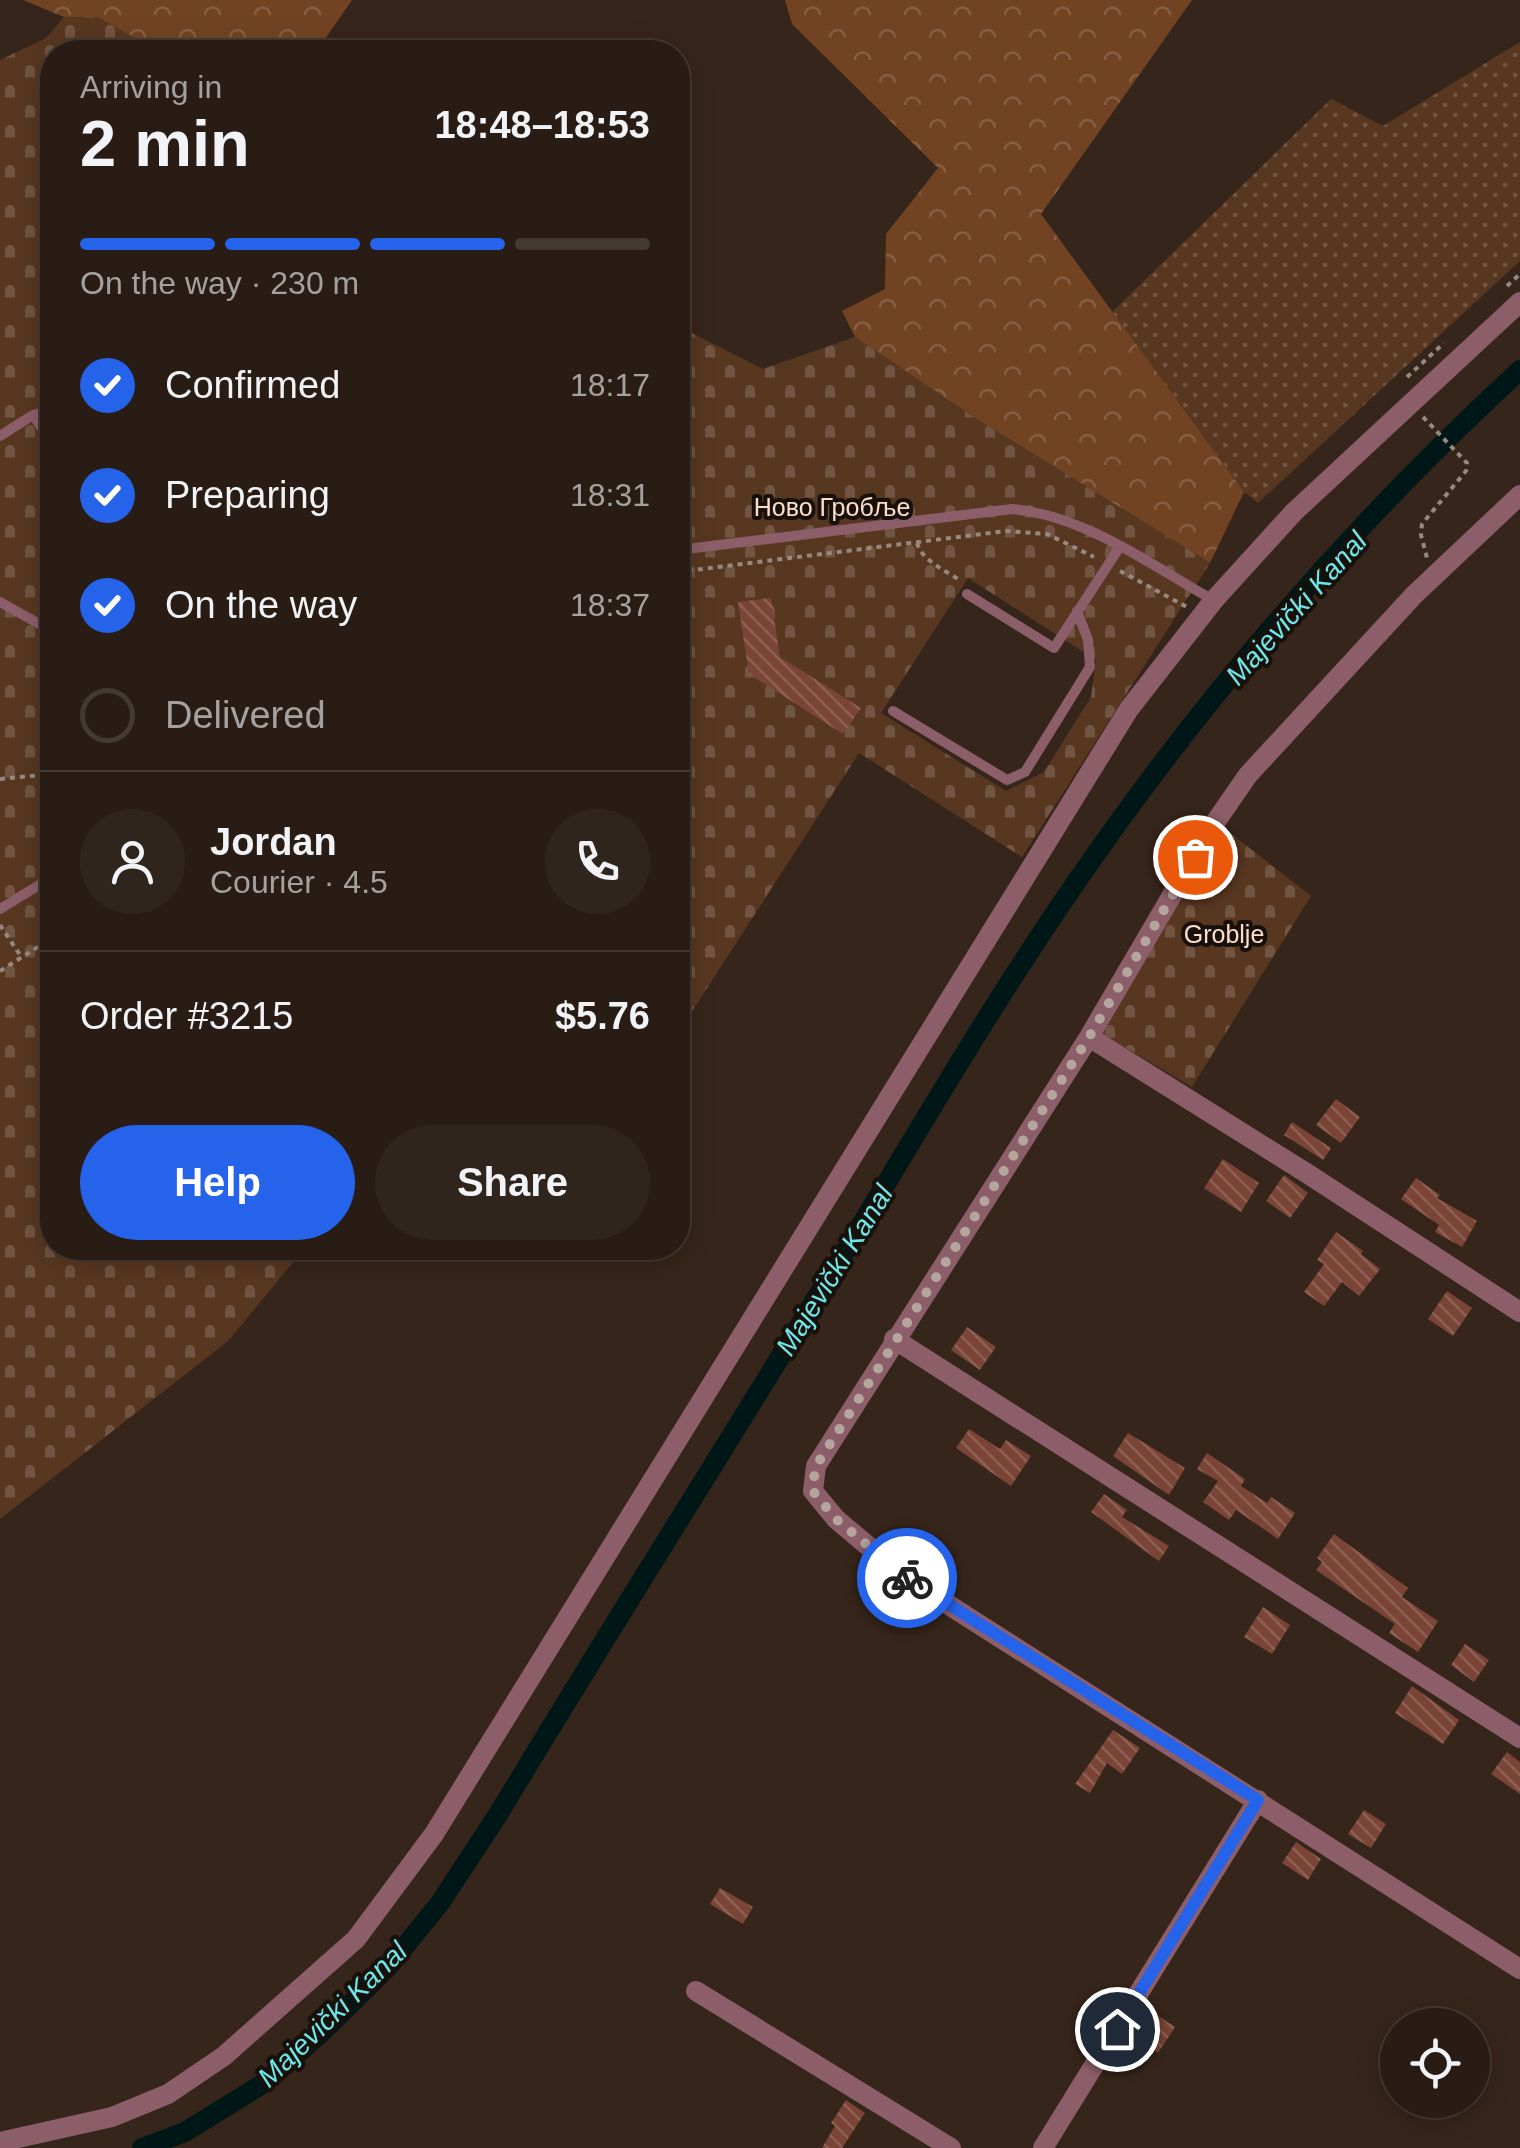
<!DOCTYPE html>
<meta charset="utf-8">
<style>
:root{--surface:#281c14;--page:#30251d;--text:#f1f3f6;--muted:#a5a1a0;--line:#443a34;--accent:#2563eb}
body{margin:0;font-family:Helvetica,sans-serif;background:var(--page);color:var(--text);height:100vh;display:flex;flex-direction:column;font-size:38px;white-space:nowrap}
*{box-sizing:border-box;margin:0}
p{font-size:32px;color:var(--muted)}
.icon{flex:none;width:55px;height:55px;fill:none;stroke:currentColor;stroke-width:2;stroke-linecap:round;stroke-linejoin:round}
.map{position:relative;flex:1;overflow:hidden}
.side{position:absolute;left:40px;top:40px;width:650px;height:1220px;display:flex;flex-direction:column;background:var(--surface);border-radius:40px;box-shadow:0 5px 25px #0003,0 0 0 2px var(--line)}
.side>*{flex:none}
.controls{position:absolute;left:1380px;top:2008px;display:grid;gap:20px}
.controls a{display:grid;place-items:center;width:110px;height:110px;border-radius:50%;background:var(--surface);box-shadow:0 5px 25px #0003,0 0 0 2px var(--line);font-size:50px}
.pin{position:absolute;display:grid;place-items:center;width:85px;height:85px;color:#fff;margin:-42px;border:5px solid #fff;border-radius:50%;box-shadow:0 2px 10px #0007}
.courier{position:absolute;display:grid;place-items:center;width:100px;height:100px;margin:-50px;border:8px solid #2563eb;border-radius:50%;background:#fff;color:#222;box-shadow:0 2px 12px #0007}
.summary em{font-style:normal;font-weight:800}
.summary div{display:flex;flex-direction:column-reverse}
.summary{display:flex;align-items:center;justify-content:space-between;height:170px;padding:0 40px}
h1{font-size:65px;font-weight:800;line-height:75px}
.bar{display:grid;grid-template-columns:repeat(4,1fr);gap:15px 10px;align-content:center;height:120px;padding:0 40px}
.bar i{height:12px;border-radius:8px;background:var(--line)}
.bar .selected{background:var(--accent)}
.bar p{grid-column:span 4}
.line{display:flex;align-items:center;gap:25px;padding:0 40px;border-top:2px solid var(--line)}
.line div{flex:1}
.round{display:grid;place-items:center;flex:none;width:105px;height:105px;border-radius:52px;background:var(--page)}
ol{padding:0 40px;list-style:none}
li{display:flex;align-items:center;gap:30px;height:110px}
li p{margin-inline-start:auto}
li .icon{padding:10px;border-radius:50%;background:var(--accent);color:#fff;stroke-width:4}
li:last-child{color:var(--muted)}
li i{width:55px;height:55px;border:5px solid var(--line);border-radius:50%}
.primary-button{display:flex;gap:20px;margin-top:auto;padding:20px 40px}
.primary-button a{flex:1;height:115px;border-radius:60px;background:var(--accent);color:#fff;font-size:40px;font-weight:800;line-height:115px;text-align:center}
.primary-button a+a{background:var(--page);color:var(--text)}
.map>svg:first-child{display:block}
.grass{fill:url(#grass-dots)}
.forest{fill:url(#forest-crowns)}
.cemetery{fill:url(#cemetery-stones);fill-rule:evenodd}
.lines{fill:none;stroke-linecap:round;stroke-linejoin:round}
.canal{stroke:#001718;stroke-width:20}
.building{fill:url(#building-back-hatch)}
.path{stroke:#97897f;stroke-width:4;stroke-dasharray:5 5;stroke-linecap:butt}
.lane{stroke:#8c5e69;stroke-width:10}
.street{stroke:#8c5e69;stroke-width:20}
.done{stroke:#b4a69d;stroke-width:10;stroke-dasharray:0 18}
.route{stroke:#2563eb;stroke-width:12}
.labels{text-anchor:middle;stroke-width:8;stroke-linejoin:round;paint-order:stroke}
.park-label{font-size:25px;fill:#fdddca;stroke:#18100b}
.water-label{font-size:28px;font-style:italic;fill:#6de7e7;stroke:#18100b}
</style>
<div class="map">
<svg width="1520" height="2148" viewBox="0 0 1520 2148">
<defs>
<pattern id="grass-dots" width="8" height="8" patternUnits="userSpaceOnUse" patternTransform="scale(2.5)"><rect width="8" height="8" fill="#583721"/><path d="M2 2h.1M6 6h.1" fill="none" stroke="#715441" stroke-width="1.8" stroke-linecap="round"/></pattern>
<pattern id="forest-crowns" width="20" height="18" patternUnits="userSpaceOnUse" patternTransform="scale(2.5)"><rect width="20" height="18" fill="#714323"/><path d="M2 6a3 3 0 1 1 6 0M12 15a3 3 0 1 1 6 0" fill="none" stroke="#865e43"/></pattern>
<pattern id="cemetery-stones" width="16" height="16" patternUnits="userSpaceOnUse" patternTransform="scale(2.5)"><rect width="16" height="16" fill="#583721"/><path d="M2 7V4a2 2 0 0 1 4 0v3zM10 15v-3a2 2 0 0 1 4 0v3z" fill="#715441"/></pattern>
<pattern id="building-back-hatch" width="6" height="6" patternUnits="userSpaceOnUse" patternTransform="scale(2.5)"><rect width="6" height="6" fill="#7a4436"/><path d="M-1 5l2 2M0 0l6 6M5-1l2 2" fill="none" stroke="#8e5f53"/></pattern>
</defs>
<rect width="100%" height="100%" fill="#36251a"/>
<path class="grass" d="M1520 42V261L1258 503 1244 492 1112 312 1331 99 1383 126Z"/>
<path class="forest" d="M23 0H352L316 52H160L97 17H64Z
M785 0H1192L1041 214 1244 492 1210 563 972 416 855 337 842 311 885 289 886 234 938 168 792 24Z"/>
<path class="cemetery" d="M64 17H97L160 52H52V1248H305L228 1341 0 1519V60L46 38Z
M678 326 763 369 855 337 972 416 1210 563 1022 857 859 753 678 1033ZM968 578 1096 660 1091 697 1044 772 1006 791 881 713Z
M1225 829 1311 896 1192 1087 1099 1032Z"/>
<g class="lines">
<path class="canal" d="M142 2148 185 2132 264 2083 321 2033 388 1967 440 1903 499 1813C603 1640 712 1469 817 1297 903 1158 984 1015 1077 881 1205 695 1354 523 1520 370"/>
</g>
<path class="building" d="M771 598 780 657 861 708 843 734 749 674 738 602Z
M1336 1099 1360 1117 1341 1143 1316 1125Z
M1292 1122 1331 1148 1323 1160 1284 1135Z
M1223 1159 1259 1183 1241 1212 1204 1188Z
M1284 1175 1308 1193 1290 1218 1266 1201Z
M1416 1178 1440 1195 1437 1198 1477 1221 1462 1247 1435 1232 1439 1225 1401 1199Z
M1336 1232 1363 1251 1361 1254 1380 1269 1359 1296 1342 1282 1324 1306 1304 1292 1324 1264 1317 1260Z
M1447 1291 1472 1308 1453 1336 1428 1319Z
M967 1327 996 1347 980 1370 951 1350Z
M969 1429 1000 1449 1006 1440 1031 1456 1011 1486 956 1448Z
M1128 1433 1185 1468 1169 1495 1113 1456Z
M1207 1453 1245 1479 1241 1486 1267 1503 1271 1497 1295 1513 1278 1539 1236 1510 1229 1520 1203 1502 1218 1481 1197 1469Z
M1104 1494 1127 1510 1122 1517 1169 1546 1159 1561 1091 1512Z
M1334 1534 1408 1588 1402 1597 1438 1621 1418 1652 1389 1633 1395 1624 1316 1570 1322 1562 1317 1558Z
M1263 1607 1290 1625 1272 1654 1244 1637Z
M1465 1644 1489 1660 1474 1682 1451 1665Z
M1412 1686 1459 1720 1443 1744 1395 1713Z
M1113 1730 1140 1748 1122 1774 1107 1763 1090 1793 1075 1784Z
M1507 1752 1520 1762V1794L1491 1774Z
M1364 1810 1386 1824 1371 1848 1348 1834Z
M1296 1842 1321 1859 1308 1880 1282 1863Z
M720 1888 753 1907 743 1924 710 1904Z
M1151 2011 1175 2027 1158 2053 1134 2036Z
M846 2100 865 2113 842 2148H822L835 2126 831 2123Z"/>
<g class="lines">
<path class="path" d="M1507 286 1520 274
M1407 377 1444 343
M1423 417 1467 463 1466 471 1422 524 1421 535 1427 558
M917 543C922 561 945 570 961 581
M1120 571 1187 607
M678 572 1006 531 1047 534 1094 557
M52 739V771
M0 779 52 774
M0 925 22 958
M0 971 52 938"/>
<path class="lane" d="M33 415 52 443
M0 436 33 415 52 410
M678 550 1012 509C1084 515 1151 565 1213 600
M967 594 1054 648 1119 548
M0 602 52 631
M893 711 1007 780 1025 772 1090 667 1088 640 1077 611
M0 909 52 877"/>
<path class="street" d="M1520 495 1414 595 1248 775 1212 827 1089 1037 816 1466 813 1491 836 1519 905 1577 1520 1969
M1089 1037 1308 1174 1520 1312
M894 1339 1520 1738
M696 1991 951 2148
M0 2142 112 2117 168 2094 224 2056 356 1939 434 1834 1129 709 1214 600 1294 512 1520 302
M1043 2148 1258 1800"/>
</g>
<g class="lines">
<path class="done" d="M907 1578 836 1519 812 1490 816 1466 1089 1037 1195 857"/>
<path class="route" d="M907 1578 1258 1800 1117 2029"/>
</g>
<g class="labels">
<g class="park-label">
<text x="832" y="516">Ново Гробље</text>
<text x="1224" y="943">Groblje</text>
</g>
<g class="water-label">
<text transform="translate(1296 608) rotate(-48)" y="10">Majevički Kanal</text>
<text transform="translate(834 1270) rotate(-58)" y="10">Majevički Kanal</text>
<text transform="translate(332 2014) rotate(-44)" y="10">Majevički Kanal</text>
</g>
</g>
</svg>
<div class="controls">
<a><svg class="icon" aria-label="locate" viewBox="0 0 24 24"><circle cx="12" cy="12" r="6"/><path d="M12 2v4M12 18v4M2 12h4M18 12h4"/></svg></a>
</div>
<div class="pin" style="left:1195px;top:857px;background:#ea580c"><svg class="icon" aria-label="bag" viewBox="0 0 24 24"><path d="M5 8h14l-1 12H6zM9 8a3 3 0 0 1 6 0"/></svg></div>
<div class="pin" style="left:1117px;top:2029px;background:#1f2937"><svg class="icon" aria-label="home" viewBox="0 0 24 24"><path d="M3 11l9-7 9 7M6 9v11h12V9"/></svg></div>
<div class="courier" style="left:907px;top:1578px"><svg class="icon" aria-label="bike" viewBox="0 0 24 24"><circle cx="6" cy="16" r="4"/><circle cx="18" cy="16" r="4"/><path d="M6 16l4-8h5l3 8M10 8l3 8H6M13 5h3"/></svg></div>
<section class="side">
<div class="summary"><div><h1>2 min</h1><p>Arriving in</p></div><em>18:48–18:53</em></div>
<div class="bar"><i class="selected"></i><i class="selected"></i><i class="selected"></i><i></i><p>On the way · 230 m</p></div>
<ol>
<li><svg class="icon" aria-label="check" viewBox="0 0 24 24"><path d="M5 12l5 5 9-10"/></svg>Confirmed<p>18:17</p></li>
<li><svg class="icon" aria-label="check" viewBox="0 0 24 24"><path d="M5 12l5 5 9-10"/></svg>Preparing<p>18:31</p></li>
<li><svg class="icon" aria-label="check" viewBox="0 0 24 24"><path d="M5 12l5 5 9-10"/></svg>On the way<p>18:37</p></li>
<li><i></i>Delivered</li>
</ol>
<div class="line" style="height:180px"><a class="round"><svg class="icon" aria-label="person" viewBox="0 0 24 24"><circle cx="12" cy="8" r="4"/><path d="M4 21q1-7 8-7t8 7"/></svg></a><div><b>Jordan</b><p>Courier · 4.5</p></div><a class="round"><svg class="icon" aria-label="phone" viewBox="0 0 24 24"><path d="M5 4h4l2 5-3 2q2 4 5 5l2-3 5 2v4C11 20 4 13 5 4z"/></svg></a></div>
<div class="line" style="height:130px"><div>Order #3215</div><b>$5.76</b></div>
<div class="primary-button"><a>Help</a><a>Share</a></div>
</section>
</div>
